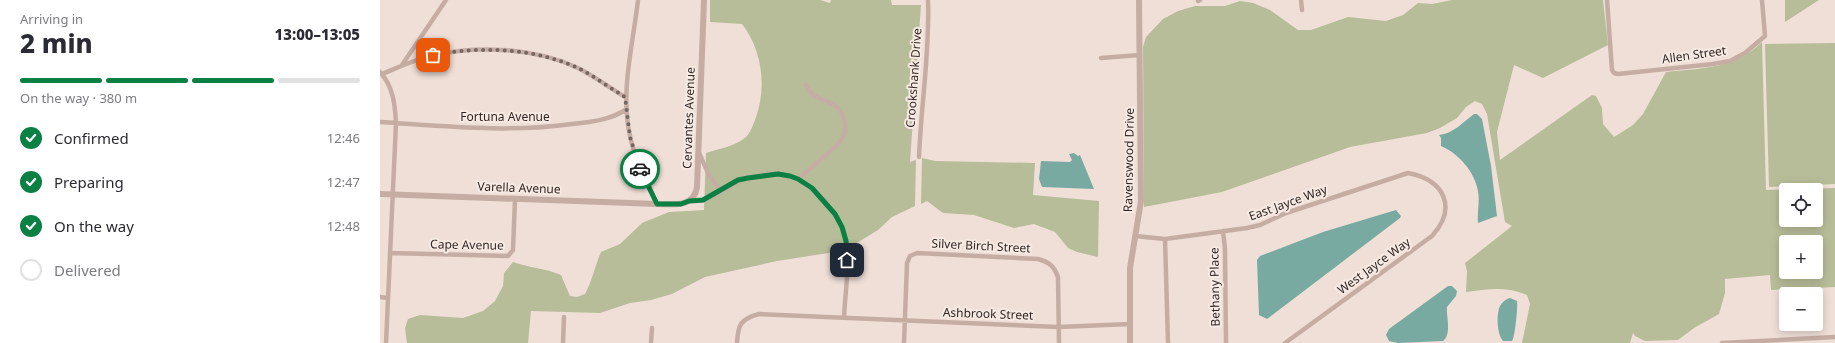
<!DOCTYPE html>
<meta charset="utf-8">
<style>
:root{--surface:#fff;--page:#f2f2f3;--text:#2b2b33;--muted:#7c7c81;--line:#e1e1e2;--accent:#0b8043}
body{margin:0;font-family:"Noto Sans",sans-serif;background:var(--page);color:var(--text);height:100vh;display:flex;flex-direction:column;font-size:15px;white-space:nowrap}
*{box-sizing:border-box;margin:0}
p{font-size:13px;color:var(--muted)}
.icon{flex:none;width:22px;height:22px;fill:none;stroke:currentColor;stroke-width:2;stroke-linecap:round;stroke-linejoin:round}
.map{position:relative;flex:1;overflow:hidden}
.side{display:flex;flex-direction:column;background:var(--surface);width:380px}
.side>*{flex:none}
.fabs{position:absolute;left:1399px;top:183px;display:grid;gap:8px}
.fabs a{display:grid;place-items:center;width:44px;height:44px;border-radius:4px;background:var(--surface);box-shadow:0 2px 10px #0003;font-size:20px}
.pin{position:absolute;display:grid;place-items:center;width:34px;height:34px;color:#fff;margin:-17px;border-radius:8px;box-shadow:0 2px 6px #0006}
.courier{position:absolute;display:grid;place-items:center;width:40px;height:40px;margin:-20px;border:3px solid #0b8043;border-radius:50%;background:#fff;color:#222;box-shadow:0 1px 5px #0007}
.head em{font-style:normal;font-weight:800}
.head div{display:flex;flex-direction:column-reverse}
.head{display:flex;align-items:center;justify-content:space-between;height:68px;padding:0 20px}
h1{font-size:26px;font-weight:800;line-height:30px}
.bar{display:grid;grid-template-columns:repeat(4,1fr);gap:6px 4px;align-content:center;height:48px;padding:0 20px}
.bar i{height:5px;border-radius:3px;background:var(--line)}
.bar .current{background:var(--accent)}
.bar p{grid-column:span 4}
ol{padding:0 20px;list-style:none}
li{display:flex;align-items:center;gap:12px;height:44px}
li p{margin-inline-start:auto}
li .icon{padding:4px;border-radius:50%;background:var(--accent);color:#fff;stroke-width:4}
li:last-child{color:var(--muted)}
li i{width:22px;height:22px;border:2px solid var(--line);border-radius:50%}
main{display:flex;flex:1;min-height:0}
.map>svg:first-child{display:block}
.green{fill:#b8bd99;fill-rule:evenodd}
.water{fill:#78aaa2}
.lines{fill:none;stroke-linecap:round;stroke-linejoin:round}
.minor{stroke:#c6ada4;stroke-width:4.5}
.tertiary{stroke:#c6ada4;stroke-width:6}
.done{stroke:#746763;stroke-width:4;stroke-dasharray:0 7.2}
.route{stroke:#0b8043;stroke-width:5}
.labels{text-anchor:middle;stroke-width:4;stroke-linejoin:round;paint-order:stroke}
.street-label{font-size:12px;fill:#322725;stroke:#f7eae3}
</style>
<main>
<section class="side">
<div class="head"><div><h1>2 min</h1><p>Arriving in</p></div><em>13:00–13:05</em></div>
<div class="bar"><i class="current"></i><i class="current"></i><i class="current"></i><i></i><p>On the way · 380 m</p></div>
<ol>
<li><svg class="icon" aria-label="check" viewBox="0 0 24 24"><path d="M5 12l5 5 9-10"/></svg>Confirmed<p>12:46</p></li>
<li><svg class="icon" aria-label="check" viewBox="0 0 24 24"><path d="M5 12l5 5 9-10"/></svg>Preparing<p>12:47</p></li>
<li><svg class="icon" aria-label="check" viewBox="0 0 24 24"><path d="M5 12l5 5 9-10"/></svg>On the way<p>12:48</p></li>
<li><i></i>Delivered</li>
</ol>
</section>
<div class="map">
<svg width="1455" height="343" viewBox="0 0 1455 343">
<rect width="100%" height="100%" fill="#efdfd7"/>
<path class="green" d="M330 0H440L450 3 451 0H511L512 5H541L530 162 536 160 535 206 512 217 498 230 475 244 455 252 397 261 325 277 292 294 271 300 250 303 220 313 151 311 148 343H27L25 328 28 319 40 315 83 318 103 311 115 301 123 286 124 273 133 262C150 268 165 268 181 275L190 296 197 297 205 294C212 281 215 266 221 252L240 244 262 223 289 212 324 210 326 153C338 149 356 146 366 137 370 133 373 125 375 120 387 89 383 51 362 24L330 22Z
M1072 0H1223L1228 45 1163 78 1134 65 1117 132 1120 160 1212 95 1216 96 1222 108 1223 124 1234 137 1253 125 1263 114 1286 72C1323 68 1354 69 1382 42L1386 190 1455 188V287L1391 290 1390 275 1345 279V293L1339 314 1314 328 1298 340 1265 341 1255 336 1253 333 1250 343H1142L1150 304 1147 295C1128 286 1107 289 1086 292L1087 271 1085 263 1132 226 1125 222 1107 114 1102 104 1095 101 1086 107 1077 118 1060 128 1047 133 970 147 842 192 764 207 763 47 766 37 783 19 798 11 815 6H845L860 1 873 3 890 10 918 30H931L968 17 1006 21 1023 15 1038 3 1052 4ZM1406 190H1436V220H1406ZM1406 242H1436V272H1406Z
M1405 0H1439L1405 22Z
M1455 43V184L1389 187 1385 44Z
M542 158 555 161 655 163 653 195 719 201 718 257 697 252 688 248 675 232 654 224 634 228 594 215 563 213 547 201 541 204Z"/>
<path class="water" d="M1094 114H1097L1102 119 1111 166 1117 216 1098 223C1097 213 1100 202 1098 191 1095 172 1078 153 1061 146V138L1059 135C1074 133 1082 123 1094 114Z
M694 153 698 156 700 155 714 189 662 187 659 179 661 161 690 162 692 160 689 154Z
M1016 210 1021 216 1020 218 887 319 879 315 877 260 880 256 943 232Z
M1068 286H1072L1077 291 1076 296 1067 307C1066 317 1072 334 1063 341L1018 343 1009 341 1006 335 1009 329Z
M1130 298 1137 301C1138 306 1135 338 1132 341H1123C1117 335 1116 314 1120 306 1122 302 1126 299 1130 298Z"/>
<g class="lines">
<path class="minor" d="M258 0C253 45 240 91 250 136 255 160 267 182 277 204
M921 0 922 10
M1227 0 1232 70 1234 73 1238 74 1333 64 1350 61 1365 53 1385 36 1382 0
M818 1 820 0
M721 58 760 55
M22 65 66 0
M0 72C13 86 15 104 16 123L6 343
M2 74C19 67 36 59 54 55 99 45 155 48 198 68 214 76 230 88 245 97
M0 122C64 126 128 133 192 124 212 122 230 120 247 109
M319 153 329 175 341 191
M539 157C541 104 550 53 548 0
M418 179C429 169 457 148 463 137 467 128 465 115 458 108 448 98 434 102 426 85
M309 201C314 201 320 201 324 200 341 194 353 181 371 177 379 176 389 173 398 174 429 176 460 212 466 241 470 264 465 294 464 317
M843 231 845 249 846 343
M755 236 785 239 867 228 880 225 906 213 1028 173C1064 180 1078 207 1052 236L905 343
M785 239 788 343
M10 253 128 256 133 250 135 199
M0 297 8 298
M183 343 184 317
M271 343 272 328
M357 343C358 325 360 319 379 314L679 327 750 324
M524 343 527 263 530 256 537 253 658 259C669 262 674 266 678 277L679 343
M1342 343 1455 337"/>
<path class="tertiary" d="M0 194 277 204C293 204 314 208 317 187L324 0
M750 343V268L761 201 759 0"/>
</g>
<g class="lines">
<path class="done" d="M53 55C100 46 154 48 198 68 214 76 230 88 245 97L250 137 260 169"/>
<path class="route" d="M260 169 277 204H301L309 201 323 200 358 180 368 178 398 174 410 176 418 179 432 188 455 214 462 227 466 241 467 260"/>
</g>
<g class="labels">
<g class="street-label">
<text transform="translate(1314 55) rotate(-8)" y="4">Allen Street</text>
<text transform="translate(534 78) rotate(-86)" y="4">Crookshank Drive</text>
<text x="125" y="121">Fortuna Avenue</text>
<text transform="translate(309 118) rotate(-88)" y="4">Cervantes Avenue</text>
<text transform="translate(749 160) rotate(-89)" y="4">Ravenswood Drive</text>
<text transform="translate(139 188) rotate(2)" y="4">Varella Avenue</text>
<text transform="translate(908 203) rotate(-20)" y="4">East Jayce Way</text>
<text transform="translate(87 245) rotate(1)" y="4">Cape Avenue</text>
<text transform="translate(601 246) rotate(3)" y="4">Silver Birch Street</text>
<text transform="translate(994 266) rotate(-36)" y="4">West Jayce Way</text>
<text transform="translate(835 287) rotate(-91)" y="4">Bethany Place</text>
<text transform="translate(608 314) rotate(2)" y="4">Ashbrook Street</text>
</g>
</g>
</svg>
<div class="fabs">
<a><svg class="icon" aria-label="locate" viewBox="0 0 24 24"><circle cx="12" cy="12" r="6"/><path d="M12 2v4M12 18v4M2 12h4M18 12h4"/></svg></a>
<a>+</a>
<a>−</a>
</div>
<div class="pin" style="left:53px;top:55px;background:#ea580c"><svg class="icon" aria-label="bag" viewBox="0 0 24 24"><path d="M5 8h14l-1 12H6zM9 8a3 3 0 0 1 6 0"/></svg></div>
<div class="pin" style="left:467px;top:260px;background:#1f2937"><svg class="icon" aria-label="home" viewBox="0 0 24 24"><path d="M3 11l9-7 9 7M6 9v11h12V9"/></svg></div>
<div class="courier" style="left:260px;top:169px"><svg class="icon" aria-label="car" viewBox="0 0 24 24"><path d="M5 17H2v-5l4-1 3-4h7l3 4 3 1v5h-3M9 17h6M6 11h13"/><circle cx="7" cy="17" r="2"/><circle cx="17" cy="17" r="2"/></svg></div>
</div>
</main>
